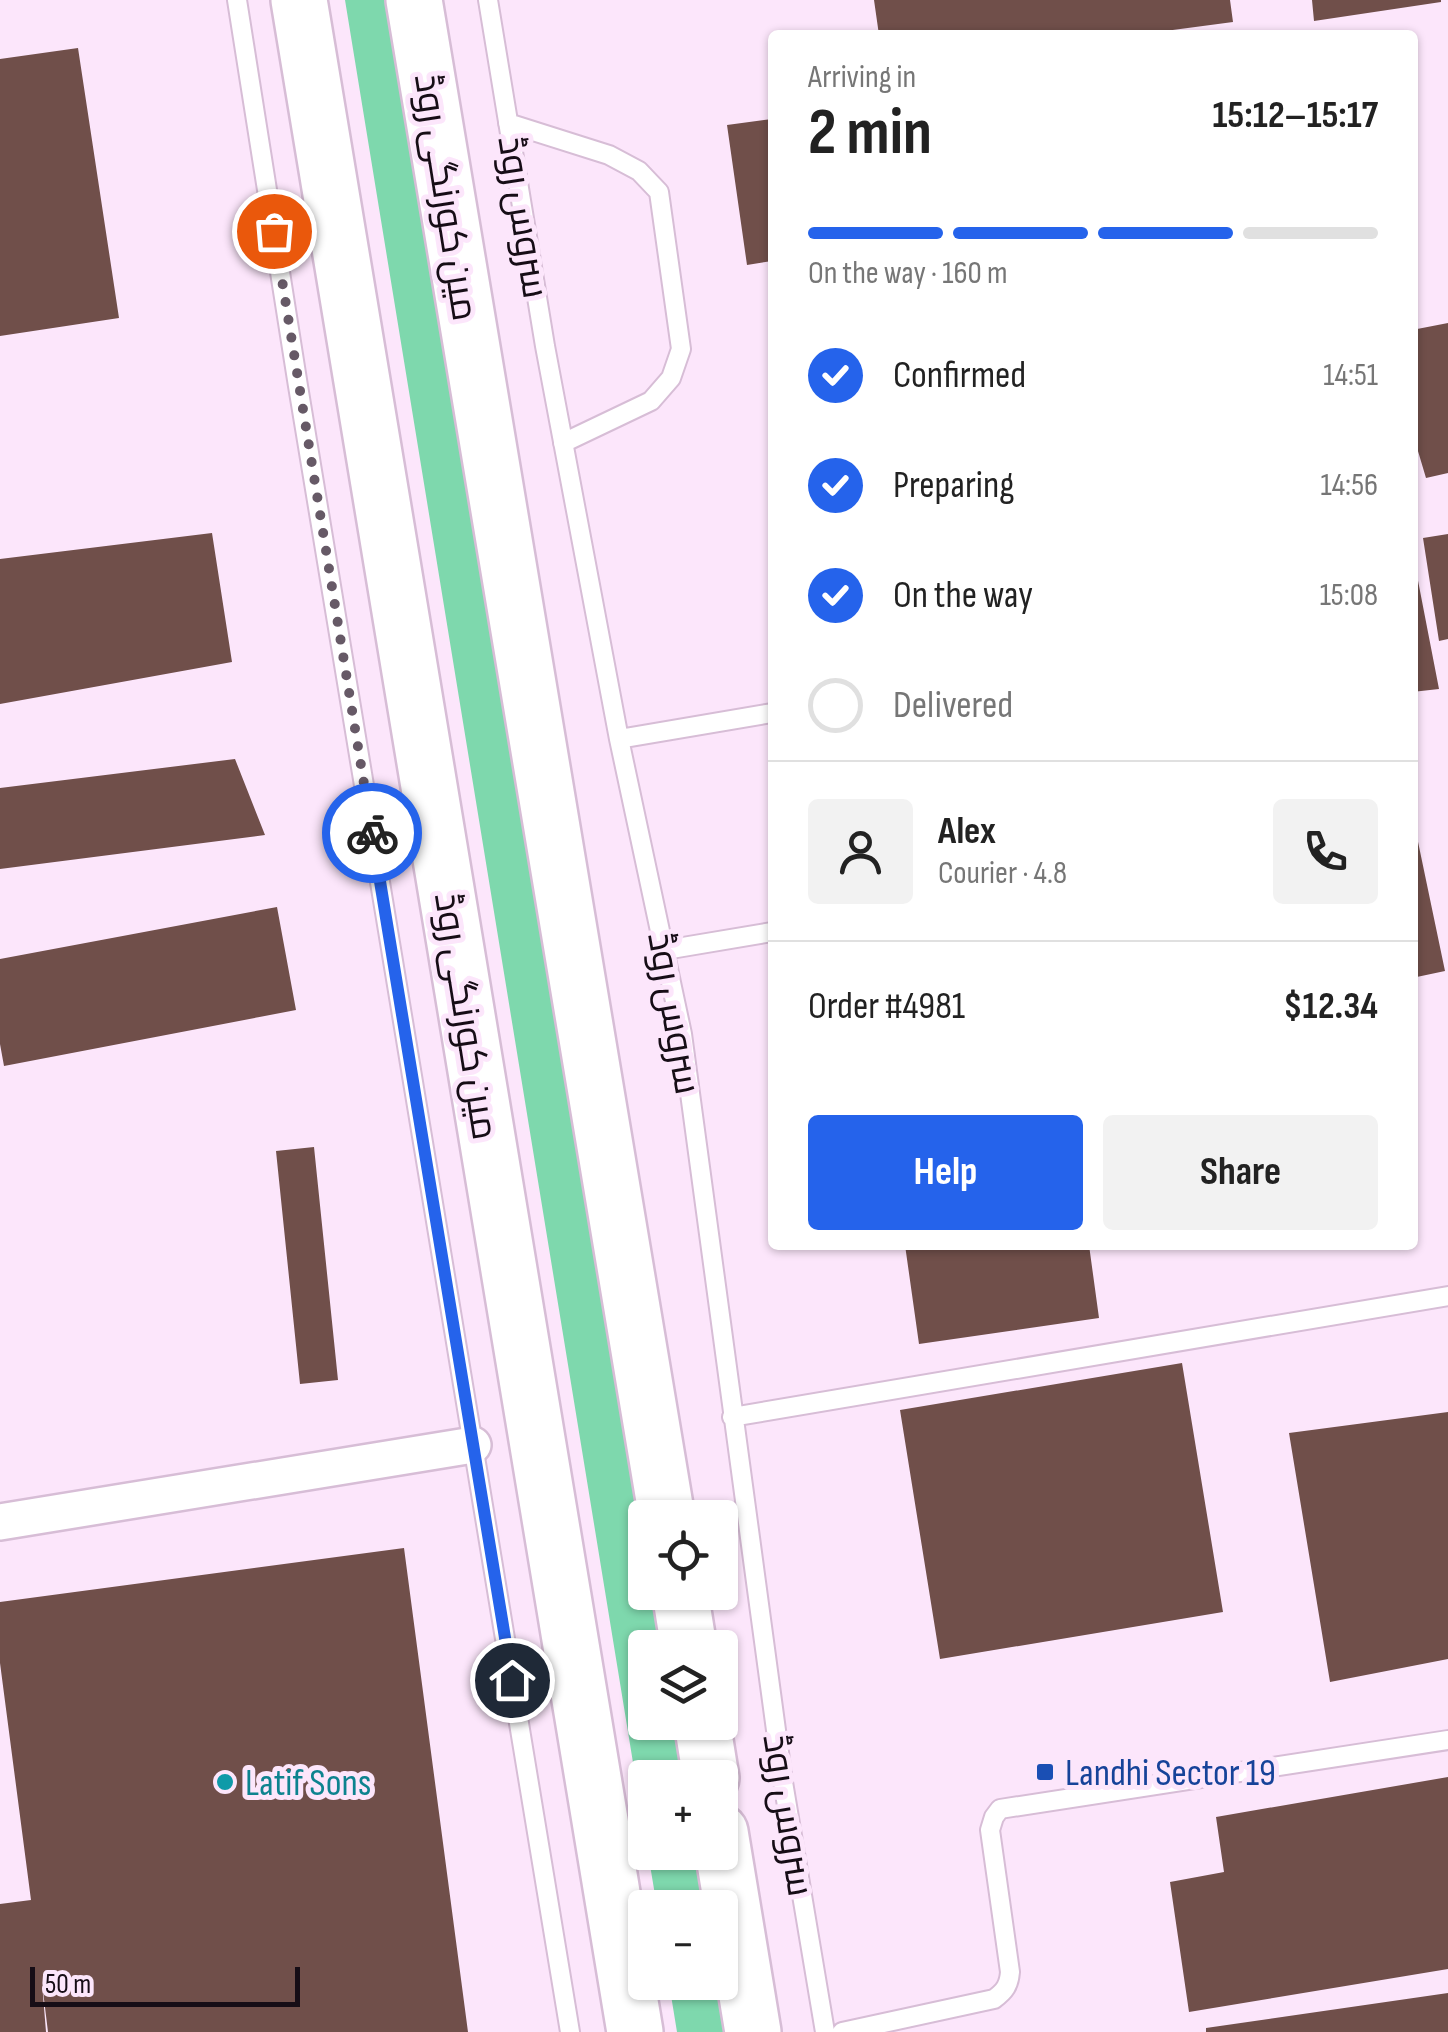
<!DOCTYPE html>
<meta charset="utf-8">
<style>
:root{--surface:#fff;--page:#f2f2f2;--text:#222;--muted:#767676;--line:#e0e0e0;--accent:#2563eb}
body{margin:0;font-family:"Sofia Sans Condensed",Cairo,sans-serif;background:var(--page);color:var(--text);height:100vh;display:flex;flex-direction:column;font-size:38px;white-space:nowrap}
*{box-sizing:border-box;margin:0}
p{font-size:32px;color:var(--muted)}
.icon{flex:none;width:55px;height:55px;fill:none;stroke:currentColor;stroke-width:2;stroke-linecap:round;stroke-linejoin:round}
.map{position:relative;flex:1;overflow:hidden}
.panel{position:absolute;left:768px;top:30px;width:650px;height:1220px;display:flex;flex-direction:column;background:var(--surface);border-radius:10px;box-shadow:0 2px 8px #0004}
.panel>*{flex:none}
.buttons{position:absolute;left:628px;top:1500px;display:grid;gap:20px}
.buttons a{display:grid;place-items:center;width:110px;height:110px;border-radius:10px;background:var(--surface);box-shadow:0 2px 8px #0004;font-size:50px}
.scale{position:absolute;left:30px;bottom:25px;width:270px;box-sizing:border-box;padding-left:10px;border:5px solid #160d16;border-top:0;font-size:28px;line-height:35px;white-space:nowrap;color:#160d16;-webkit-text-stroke:8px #fce6fb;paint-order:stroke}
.pin{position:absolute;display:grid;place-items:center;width:85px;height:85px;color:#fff;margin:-42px;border:5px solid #fff;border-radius:50%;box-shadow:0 2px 10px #0007}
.courier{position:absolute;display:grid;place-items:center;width:100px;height:100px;margin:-50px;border:8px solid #2563eb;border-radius:50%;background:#fff;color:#222;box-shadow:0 2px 12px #0007}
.head em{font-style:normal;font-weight:700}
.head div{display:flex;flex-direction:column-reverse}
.head{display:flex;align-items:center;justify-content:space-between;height:170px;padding:0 40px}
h1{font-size:65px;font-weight:700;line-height:75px}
.bar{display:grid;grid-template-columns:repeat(4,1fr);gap:15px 10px;align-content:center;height:120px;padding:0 40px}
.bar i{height:12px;border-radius:8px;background:var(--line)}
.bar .on{background:var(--accent)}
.bar p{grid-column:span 4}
.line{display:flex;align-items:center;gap:25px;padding:0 40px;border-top:2px solid var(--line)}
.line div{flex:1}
.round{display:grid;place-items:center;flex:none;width:105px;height:105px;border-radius:10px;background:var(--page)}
ol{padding:0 40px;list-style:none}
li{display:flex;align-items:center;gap:30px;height:110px}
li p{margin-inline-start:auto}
li .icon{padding:10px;border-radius:50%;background:var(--accent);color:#fff;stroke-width:4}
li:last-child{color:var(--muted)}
li i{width:55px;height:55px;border:5px solid var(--line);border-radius:50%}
.action{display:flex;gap:20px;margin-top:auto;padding:20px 40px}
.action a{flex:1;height:115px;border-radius:10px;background:var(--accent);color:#fff;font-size:40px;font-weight:700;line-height:115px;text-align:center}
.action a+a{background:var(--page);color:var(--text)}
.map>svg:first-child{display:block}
.green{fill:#7ed8ad}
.building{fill:#704f4a}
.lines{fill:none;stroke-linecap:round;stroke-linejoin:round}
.service-casing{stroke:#d7bdd6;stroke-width:22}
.minor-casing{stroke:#d7bdd6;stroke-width:40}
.primary-casing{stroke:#d7bdd6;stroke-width:60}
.service{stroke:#fff;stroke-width:18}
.minor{stroke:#fff;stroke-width:35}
.primary{stroke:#fff;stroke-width:55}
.done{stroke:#665966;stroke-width:10;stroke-dasharray:0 18}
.route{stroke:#2563eb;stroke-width:12}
.transit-dot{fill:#1a4fb4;stroke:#fce6fb;stroke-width:4}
.culture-dot{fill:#0f9aa8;stroke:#fce6fb;stroke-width:4}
.labels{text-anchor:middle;stroke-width:10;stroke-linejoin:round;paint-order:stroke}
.street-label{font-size:38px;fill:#160d16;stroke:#fce6fb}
.transit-label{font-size:38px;fill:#164399;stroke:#fce6fb;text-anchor:start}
.culture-label{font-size:38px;fill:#0d838f;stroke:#fce6fb;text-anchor:start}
</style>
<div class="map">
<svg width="1448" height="2032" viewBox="0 0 1448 2032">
<rect width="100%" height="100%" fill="#fce6fb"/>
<path class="green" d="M345 0H392L482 535 645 1539V1592L654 1593 663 1647 645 1648V1722L675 1723 684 1777 645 1778V1836Z
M648 1853H696L705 1907H657Z
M669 1983H717L725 2032H677Z"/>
<path class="building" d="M874 0H1230L1233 22 1135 35H879Z
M1312 0H1441V2L1314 21Z
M78 48 119 318 0 336V59Z
M772 119V261L747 265 727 125Z
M1448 323V473L1426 478 1412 431V330Z
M212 533 232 662 0 704V559Z
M1448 534V639L1439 641 1423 538Z
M1412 560H1414L1439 689 1412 692Z
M235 759 265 835 0 869V788Z
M1417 837 1445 971 1412 978V838Z
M277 907 296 1010 4 1066 0 1044V959Z
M314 1147 338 1380 300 1384 276 1151Z
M905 1245H1089L1099 1318 919 1344Z
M1182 1363 1223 1612 940 1659 900 1410Z
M1448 1412V1659L1330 1682 1289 1433Z
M404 1548 468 2032H48L42 1983 46 2032H0V1904L31 1900 0 1663V1602Z
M1448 1777V1969L1189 2012 1170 1882 1224 1872 1216 1817Z
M1448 1993V2032H1206V2028Z"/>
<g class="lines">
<defs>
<path id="service" d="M237 0 298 386 570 2032
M488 0 545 346 619 739 682 1034 783 1782 825 2032
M508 123 609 155 639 171 659 192 681 349 671 378 651 401 563 443
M619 739 772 713
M665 950 772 932
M732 1417 1448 1296
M842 2032 994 1999C1005 1991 1009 1985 1010 1972L990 1830 994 1817 1000 1809 1448 1740"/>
<path id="minor" d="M0 1522 473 1445"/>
<path id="primary" d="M299 0 635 2032
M414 0 667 1518
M680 1592 689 1648
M702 1722 711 1778
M720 1832 753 2032"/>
</defs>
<use href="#service" class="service-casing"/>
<use href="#minor" class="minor-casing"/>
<use href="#primary" class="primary-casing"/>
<use href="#service" class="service"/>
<use href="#minor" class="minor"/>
<use href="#primary" class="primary"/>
</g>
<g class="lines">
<path class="done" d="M274 231 372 833"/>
<path class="route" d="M372 833 512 1680"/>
</g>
<rect class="transit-dot" x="1035" y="1762" width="20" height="20" rx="5"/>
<circle class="culture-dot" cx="225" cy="1782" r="10"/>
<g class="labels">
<g class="street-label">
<text transform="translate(447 197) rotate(81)" y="13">مین کورنگی روڈ</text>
<text transform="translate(524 217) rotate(81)" y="13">سروس روڈ</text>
<text transform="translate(675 1013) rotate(80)" y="13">سروس روڈ</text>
<text transform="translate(467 1016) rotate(81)" y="13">مین کورنگی روڈ</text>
<text transform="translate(789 1815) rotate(81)" y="13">سروس روڈ</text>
</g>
<g class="transit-label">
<text x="1065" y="1785">Landhi Sector 19</text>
</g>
<g class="culture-label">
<text x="245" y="1795">Latif Sons</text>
</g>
</g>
</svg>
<div class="buttons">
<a><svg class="icon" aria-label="locate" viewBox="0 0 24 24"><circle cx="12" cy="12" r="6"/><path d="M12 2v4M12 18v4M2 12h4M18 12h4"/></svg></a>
<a><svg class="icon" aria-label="layers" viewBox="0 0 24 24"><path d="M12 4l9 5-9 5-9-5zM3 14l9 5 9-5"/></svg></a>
<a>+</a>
<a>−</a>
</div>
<div class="scale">50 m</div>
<div class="pin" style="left:274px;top:231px;background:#ea580c"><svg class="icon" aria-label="bag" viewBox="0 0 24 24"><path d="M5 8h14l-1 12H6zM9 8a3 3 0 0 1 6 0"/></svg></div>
<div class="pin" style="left:512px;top:1680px;background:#1f2937"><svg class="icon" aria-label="home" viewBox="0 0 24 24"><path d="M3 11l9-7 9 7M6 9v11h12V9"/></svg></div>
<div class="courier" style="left:372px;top:833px"><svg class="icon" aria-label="bike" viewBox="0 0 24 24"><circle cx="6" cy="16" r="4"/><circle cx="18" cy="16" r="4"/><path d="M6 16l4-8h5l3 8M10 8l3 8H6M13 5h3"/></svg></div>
<section class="panel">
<div class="head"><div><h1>2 min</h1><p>Arriving in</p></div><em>15:12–15:17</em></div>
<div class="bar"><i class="on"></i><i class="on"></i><i class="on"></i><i></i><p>On the way · 160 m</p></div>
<ol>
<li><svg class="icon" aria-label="check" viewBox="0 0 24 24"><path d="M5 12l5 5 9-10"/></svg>Confirmed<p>14:51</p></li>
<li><svg class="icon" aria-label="check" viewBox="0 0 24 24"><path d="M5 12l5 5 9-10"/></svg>Preparing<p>14:56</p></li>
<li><svg class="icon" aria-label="check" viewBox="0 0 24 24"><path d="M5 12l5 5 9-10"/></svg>On the way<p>15:08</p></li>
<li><i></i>Delivered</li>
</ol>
<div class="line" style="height:180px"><a class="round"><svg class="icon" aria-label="person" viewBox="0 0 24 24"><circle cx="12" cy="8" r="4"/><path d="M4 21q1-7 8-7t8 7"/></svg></a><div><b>Alex</b><p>Courier · 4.8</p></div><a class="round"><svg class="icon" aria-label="phone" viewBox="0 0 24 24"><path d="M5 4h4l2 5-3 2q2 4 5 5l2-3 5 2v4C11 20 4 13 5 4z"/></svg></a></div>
<div class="line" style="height:130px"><div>Order #4981</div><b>$12.34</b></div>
<div class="action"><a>Help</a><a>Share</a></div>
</section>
</div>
